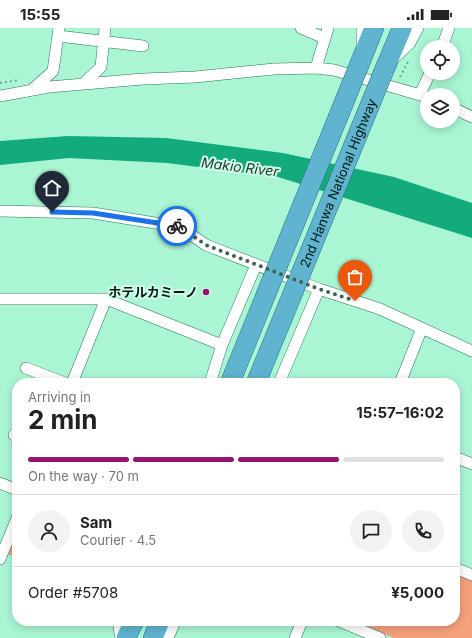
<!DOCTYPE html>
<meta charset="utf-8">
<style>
:root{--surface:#fff;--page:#f2f2f2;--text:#222;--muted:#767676;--line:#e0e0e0;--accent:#95156e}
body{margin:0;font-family:Inter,"Noto Sans JP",sans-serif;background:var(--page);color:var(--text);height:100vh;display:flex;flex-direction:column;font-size:15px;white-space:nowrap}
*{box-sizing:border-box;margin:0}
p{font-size:13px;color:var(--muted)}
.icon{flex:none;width:22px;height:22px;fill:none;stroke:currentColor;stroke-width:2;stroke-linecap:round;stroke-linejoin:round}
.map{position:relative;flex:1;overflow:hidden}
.drawer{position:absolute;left:12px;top:350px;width:448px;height:248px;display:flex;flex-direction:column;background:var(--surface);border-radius:16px;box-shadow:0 2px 10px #0003}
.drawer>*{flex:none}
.buttons{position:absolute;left:420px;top:12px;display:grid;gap:8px}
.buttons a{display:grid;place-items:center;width:40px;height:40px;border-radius:50%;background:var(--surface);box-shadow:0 2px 10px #0003;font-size:20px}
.pin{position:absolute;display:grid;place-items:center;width:34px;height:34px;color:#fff;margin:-41px -17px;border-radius:50% 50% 50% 0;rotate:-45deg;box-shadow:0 0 4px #0007}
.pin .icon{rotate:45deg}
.courier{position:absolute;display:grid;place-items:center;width:40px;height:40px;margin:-20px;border:3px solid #1a73e8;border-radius:50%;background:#fff;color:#222;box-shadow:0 1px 5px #0007}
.summary em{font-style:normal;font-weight:700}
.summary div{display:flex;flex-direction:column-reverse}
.summary{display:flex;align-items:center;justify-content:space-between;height:68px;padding:0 16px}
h1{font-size:26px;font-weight:700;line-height:30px}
.bar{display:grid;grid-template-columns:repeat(4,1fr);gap:6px 4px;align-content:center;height:48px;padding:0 16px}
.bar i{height:5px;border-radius:3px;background:var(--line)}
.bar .current{background:var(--accent)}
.bar p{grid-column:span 4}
.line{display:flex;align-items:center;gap:10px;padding:0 16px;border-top:1px solid var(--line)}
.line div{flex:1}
.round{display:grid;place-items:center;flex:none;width:42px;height:42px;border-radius:21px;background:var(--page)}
.status{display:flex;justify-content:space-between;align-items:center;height:28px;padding:0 20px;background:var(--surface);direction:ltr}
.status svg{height:11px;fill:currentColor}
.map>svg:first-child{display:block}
.green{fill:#f6a17b}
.water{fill:#14ab7c}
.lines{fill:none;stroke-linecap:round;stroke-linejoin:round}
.minor-casing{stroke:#297659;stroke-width:12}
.trunk-casing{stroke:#257185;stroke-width:20}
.path{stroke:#6ca68c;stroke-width:2;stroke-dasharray:2 3;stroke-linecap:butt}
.minor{stroke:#fff;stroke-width:11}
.trunk{stroke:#60b4d0;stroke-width:19}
.trunk-bridge-casing{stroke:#257185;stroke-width:20;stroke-linecap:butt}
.trunk-bridge{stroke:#60b4d0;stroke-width:19}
.done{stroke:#3b6653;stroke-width:4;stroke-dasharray:0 7.2}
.route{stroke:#1a73e8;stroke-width:5}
.poi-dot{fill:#95156e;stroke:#d0fce7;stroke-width:1.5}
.labels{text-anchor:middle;stroke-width:4;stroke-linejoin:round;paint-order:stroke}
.street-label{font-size:13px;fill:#00190e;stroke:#d0fce7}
.poi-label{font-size:13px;font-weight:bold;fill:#00190e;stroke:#d0fce7;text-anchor:end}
.water-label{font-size:14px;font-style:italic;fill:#1c372b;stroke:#d0fce7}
</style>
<div class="status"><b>15:55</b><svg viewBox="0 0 49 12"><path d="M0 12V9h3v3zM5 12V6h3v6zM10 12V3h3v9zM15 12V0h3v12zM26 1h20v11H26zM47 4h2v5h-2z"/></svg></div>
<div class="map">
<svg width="472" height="610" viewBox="0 0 472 610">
<rect width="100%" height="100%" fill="#aaf6d4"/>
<path class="green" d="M17 503V530L8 526Z
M455 546 472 552V610H394L352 593H455Z"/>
<path class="water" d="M68 108 166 110 283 125 394 149 472 175V210L278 149 167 135 69 130 0 137V113Z"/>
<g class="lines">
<defs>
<path id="minor" d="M301 0 324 10
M58 8 143 18
M362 19V0
M442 19 449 0
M392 32 410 15 418 0
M316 40 328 0
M83 56 101 39 105 0
M33 61 53 43 59 0
M420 66 430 45
M0 68 49 59 143 51 195 49 274 41 316 40 334 42 427 69
M453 80 472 89
M0 183 93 185 180 199 206 217 319 261 380 281 472 323
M0 271H106L222 317
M26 340 65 355
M72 355 106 271
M210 355 222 317 256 237
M279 355 319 261
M400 355 422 300
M14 407 17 408
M455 429 472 436
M0 455 17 462
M0 531 17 490
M455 540 472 547
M339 593 380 610
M121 610 119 599 121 593
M168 610 175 593
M295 610 302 593"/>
<path id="trunk" d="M360 35 374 0
M383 45 402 0
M126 610 134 593
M153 610 160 593"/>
</defs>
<use href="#minor" class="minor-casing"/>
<use href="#trunk" class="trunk-casing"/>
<path class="path" d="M400 49 409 32
M0 55 19 52"/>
<use href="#minor" class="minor"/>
<use href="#trunk" class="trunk"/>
<defs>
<g id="trunk-bridge">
<path d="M230 355 360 35"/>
<path id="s1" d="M256 355 383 45"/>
</g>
</defs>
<use href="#trunk-bridge" class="trunk-bridge-casing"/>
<use href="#trunk-bridge" class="trunk-bridge"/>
</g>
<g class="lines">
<path class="done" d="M177 198 180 199 206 217 319 261 355 273"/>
<path class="route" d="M52 184 93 185 177 198"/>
</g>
<circle class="poi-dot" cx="206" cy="264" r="4"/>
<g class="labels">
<g class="street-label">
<text dy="5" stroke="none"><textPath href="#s1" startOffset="216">2nd Hanwa National Highway</textPath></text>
</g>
<g class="poi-label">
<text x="198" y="269">ホテルカミーノ</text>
</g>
<g class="water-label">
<text transform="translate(240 139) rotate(7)" y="5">Makio River</text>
</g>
</g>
</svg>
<div class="buttons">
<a><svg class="icon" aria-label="locate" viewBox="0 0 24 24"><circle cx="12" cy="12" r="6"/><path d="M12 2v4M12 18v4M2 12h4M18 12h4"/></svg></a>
<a><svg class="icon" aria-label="layers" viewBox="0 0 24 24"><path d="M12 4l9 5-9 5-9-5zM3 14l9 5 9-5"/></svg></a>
</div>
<div class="pin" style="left:355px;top:273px;background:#ea580c"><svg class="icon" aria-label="bag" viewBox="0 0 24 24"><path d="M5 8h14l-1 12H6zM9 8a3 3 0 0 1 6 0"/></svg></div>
<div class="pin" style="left:52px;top:184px;background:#1f2937"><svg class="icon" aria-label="home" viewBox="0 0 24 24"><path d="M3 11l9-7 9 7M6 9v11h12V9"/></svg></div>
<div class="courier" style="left:177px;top:198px"><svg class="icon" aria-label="bike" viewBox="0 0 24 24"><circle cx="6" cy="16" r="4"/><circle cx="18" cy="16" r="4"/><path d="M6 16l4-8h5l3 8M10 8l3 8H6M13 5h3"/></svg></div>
<section class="drawer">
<div class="summary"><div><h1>2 min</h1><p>Arriving in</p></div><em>15:57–16:02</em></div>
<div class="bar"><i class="current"></i><i class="current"></i><i class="current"></i><i></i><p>On the way · 70 m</p></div>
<div class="line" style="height:72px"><a class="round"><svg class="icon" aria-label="person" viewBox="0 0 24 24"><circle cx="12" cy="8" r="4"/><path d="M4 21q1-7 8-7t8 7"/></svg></a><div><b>Sam</b><p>Courier · 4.5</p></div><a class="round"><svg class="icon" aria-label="chat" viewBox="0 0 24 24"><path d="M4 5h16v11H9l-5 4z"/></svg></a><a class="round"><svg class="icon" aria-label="phone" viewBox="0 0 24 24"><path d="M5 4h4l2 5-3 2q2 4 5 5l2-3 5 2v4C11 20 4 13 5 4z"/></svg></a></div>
<div class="line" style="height:52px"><div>Order #5708</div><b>¥5,000</b></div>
</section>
</div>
